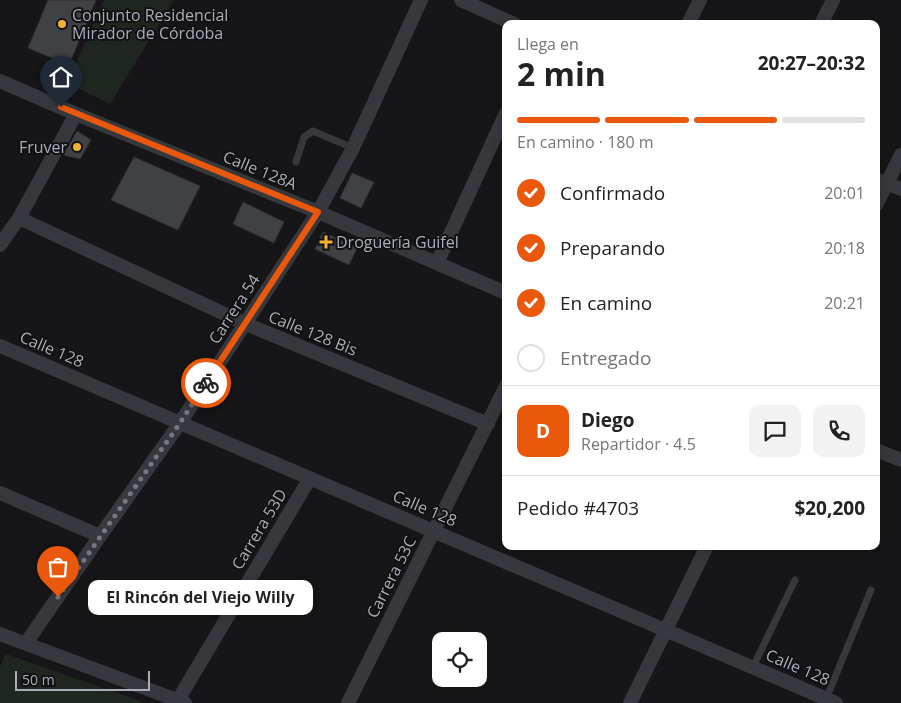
<!DOCTYPE html>
<html lang="es">
<meta charset="utf-8">
<style>
:root{--surface:#fff;--page:#f2f2f2;--text:#222;--muted:#767676;--line:#e0e0e0;--accent:#ea580c}
body{margin:0;font-family:"Open Sans",sans-serif;background:var(--page);color:var(--text);height:100vh;display:flex;flex-direction:column;font-size:19px;white-space:nowrap}
*{box-sizing:border-box;margin:0}
p{font-size:16px;color:var(--muted)}
.icon{flex:none;width:28px;height:28px;fill:none;stroke:currentColor;stroke-width:2;stroke-linecap:round;stroke-linejoin:round}
.map{position:relative;flex:1;overflow:hidden}
.sheet{position:absolute;left:502px;top:20px;width:378px;height:530px;display:flex;flex-direction:column;background:var(--surface);border-radius:10px;box-shadow:0 2px 12px #0003}
.sheet>*{flex:none}
.buttons{position:absolute;left:432px;top:632px;display:grid;gap:10px}
.buttons a{display:grid;place-items:center;width:55px;height:55px;border-radius:10px;background:var(--surface);box-shadow:0 2px 12px #0003;font-size:25px}
.scale{position:absolute;left:15px;bottom:12px;width:135px;box-sizing:border-box;padding-left:5px;border:2px solid #a8adb8;border-top:0;font-size:14px;line-height:18px;white-space:nowrap;color:#a8adb8;-webkit-text-stroke:4px #111113;paint-order:stroke}
.pin{position:absolute;display:grid;place-items:center;width:42px;height:42px;color:#fff;margin:-51px -21px;border-radius:50% 50% 50% 0;rotate:-45deg;box-shadow:0 0 5px #0007}
.pin .icon{rotate:45deg}
.courier{position:absolute;display:grid;place-items:center;width:50px;height:50px;margin:-25px;border:4px solid #ea580c;border-radius:50%;background:#fff;color:#222;box-shadow:0 1px 6px #0007}
.bubble{position:absolute;height:35px;border-radius:10px;background:var(--surface);box-shadow:0 2px 12px #0003;font-size:16px;font-weight:700;line-height:35px;text-align:center}
.overview em{font-style:normal;font-weight:700}
.overview div{display:flex;flex-direction:column-reverse}
.overview{display:flex;align-items:center;justify-content:space-between;height:85px;padding:0 15px}
h1{font-size:32px;font-weight:700;line-height:38px}
.bar{display:grid;grid-template-columns:repeat(4,1fr);gap:8px 5px;align-content:center;height:60px;padding:0 15px}
.bar i{height:6px;border-radius:4px;background:var(--line)}
.bar .selected{background:var(--accent)}
.bar p{grid-column:span 4}
.line{display:flex;align-items:center;gap:12px;padding:0 15px;border-top:1px solid var(--line)}
.line div{flex:1}
.round{display:grid;place-items:center;flex:none;width:52px;height:52px;border-radius:10px;background:var(--page)}
ol{padding:0 15px;list-style:none}
li{display:flex;align-items:center;gap:15px;height:55px}
li p{margin-inline-start:auto}
li .icon{padding:5px;border-radius:50%;background:var(--accent);color:#fff;stroke-width:4}
li:last-child{color:var(--muted)}
li i{width:28px;height:28px;border:2px solid var(--line);border-radius:50%}
.map>svg:first-child{display:block}
.green{fill:#1e261f}
.building{fill:#404145;stroke:#303034}
.lines{fill:none;stroke-linecap:round;stroke-linejoin:round}
.lane{stroke:#37383d;stroke-width:7}
.street{stroke:#37383d;stroke-width:14}
.done{stroke:#757880;stroke-width:5;stroke-dasharray:0 9}
.route{stroke:#ea580c;stroke-width:6}
.poi-dot{fill:#f2b134;stroke:#111113;stroke-width:2}
.labels{text-anchor:middle;stroke-width:4;stroke-linejoin:round;paint-order:stroke}
.poi-label{font-size:16px;fill:#a8adb8;stroke:#111113;text-anchor:start}
.street-label{font-size:16px;fill:#a8adb8;stroke:#111113}
</style>
<div class="map">
<svg width="901" height="703" viewBox="0 0 901 703">
<rect width="100%" height="100%" fill="#161618"/>
<path class="green" d="M104 0H174L110 104 67 83Z
M6 654 146 703H0V667Z"/>
<path class="building" d="M48 0H96L69 65 28 48Z
M77 131 91 140 80 159 63 155Z
M134 157 200 186 178 230 111 200Z
M352 173 374 182 361 208 340 198Z
M243 202 284 222 274 243 233 224Z
M323 232 357 248 349 265 315 249Z"/>
<g class="lines">
<path class="lane" d="M296 162 304 137 313 131 353 148
M753 667 795 580
M826 699 871 590"/>
<path class="street" d="M461 0 514 24
M688 24 700 0
M821 24 833 0
M0 81 76 114 318 212 506 293
M876 179 901 189
M876 205 901 155
M19 218 246 324 488 424
M0 245 19 218 76 114
M437 263 506 113
M0 346 836 703
M876 450 901 460
M0 493 100 536
M0 634 185 703
M26 643 100 536 180 423 318 212 353 148 421 0
M178 700 310 478
M348 703 506 386
M630 703 707 546"/>
</g>
<g class="lines">
<path class="done" d="M58 597 180 423 206 383"/>
<path class="route" d="M61 107 318 212 206 383"/>
</g>
<g class="poi-dot">
<circle cx="62" cy="24" r="5"/>
<circle cx="77" cy="147" r="5"/>
<path d="M323.5 234.5h5v5h5v5h-5v5h-5v-5h-5v-5h5z"/>
</g>
<g class="labels">
<g class="poi-label">
<text x="72" y="21">Conjunto Residencial<tspan x="72" dy="18">Mirador de Córdoba</tspan></text>
<text x="67" y="153" text-anchor="end">Fruver</text>
<text x="336" y="248">Droguería Guifel</text>
</g>
<g class="street-label">
<text transform="translate(260 170) rotate(22)" y="6">Calle 128A</text>
<text transform="translate(234 309) rotate(-57)" y="6">Carrera 54</text>
<text transform="translate(313 333) rotate(22)" y="6">Calle 128 Bis</text>
<text transform="translate(52 349) rotate(23)" y="6">Calle 128</text>
<text transform="translate(425 508) rotate(23)" y="6">Calle 128</text>
<text transform="translate(259 529) rotate(-59)" y="6">Carrera 53D</text>
<text transform="translate(391 577) rotate(-63)" y="6">Carrera 53C</text>
<text transform="translate(798 667) rotate(23)" y="6">Calle 128</text>
</g>
</g>
</svg>
<div class="buttons">
<a><svg class="icon" aria-label="locate" viewBox="0 0 24 24"><circle cx="12" cy="12" r="6"/><path d="M12 2v4M12 18v4M2 12h4M18 12h4"/></svg></a>
</div>
<div class="scale">50 m</div>
<div class="pin" style="left:58px;top:597px;background:#ea580c"><svg class="icon" aria-label="bag" viewBox="0 0 24 24"><path d="M5 8h14l-1 12H6zM9 8a3 3 0 0 1 6 0"/></svg></div>
<div class="pin" style="left:61px;top:107px;background:#1f2937"><svg class="icon" aria-label="home" viewBox="0 0 24 24"><path d="M3 11l9-7 9 7M6 9v11h12V9"/></svg></div>
<div class="courier" style="left:206px;top:383px"><svg class="icon" aria-label="bike" viewBox="0 0 24 24"><circle cx="6" cy="16" r="4"/><circle cx="18" cy="16" r="4"/><path d="M6 16l4-8h5l3 8M10 8l3 8H6M13 5h3"/></svg></div>
<div class="bubble" style="left:88px;top:580px;width:225px">El Rincón del Viejo Willy</div>
<section class="sheet">
<div class="overview"><div><h1>2 min</h1><p>Llega en</p></div><em>20:27–20:32</em></div>
<div class="bar"><i class="selected"></i><i class="selected"></i><i class="selected"></i><i></i><p>En camino · 180 m</p></div>
<ol>
<li><svg class="icon" aria-label="check" viewBox="0 0 24 24"><path d="M5 12l5 5 9-10"/></svg>Confirmado<p>20:01</p></li>
<li><svg class="icon" aria-label="check" viewBox="0 0 24 24"><path d="M5 12l5 5 9-10"/></svg>Preparando<p>20:18</p></li>
<li><svg class="icon" aria-label="check" viewBox="0 0 24 24"><path d="M5 12l5 5 9-10"/></svg>En camino<p>20:21</p></li>
<li><i></i>Entregado</li>
</ol>
<div class="line" style="height:90px"><b class="round" style="background:var(--accent);color:#fff">D</b><div><b>Diego</b><p>Repartidor · 4.5</p></div><a class="round"><svg class="icon" aria-label="chat" viewBox="0 0 24 24"><path d="M4 5h16v11H9l-5 4z"/></svg></a><a class="round"><svg class="icon" aria-label="phone" viewBox="0 0 24 24"><path d="M5 4h4l2 5-3 2q2 4 5 5l2-3 5 2v4C11 20 4 13 5 4z"/></svg></a></div>
<div class="line" style="height:65px"><div>Pedido #4703</div><b>$20,200</b></div>
</section>
</div>
